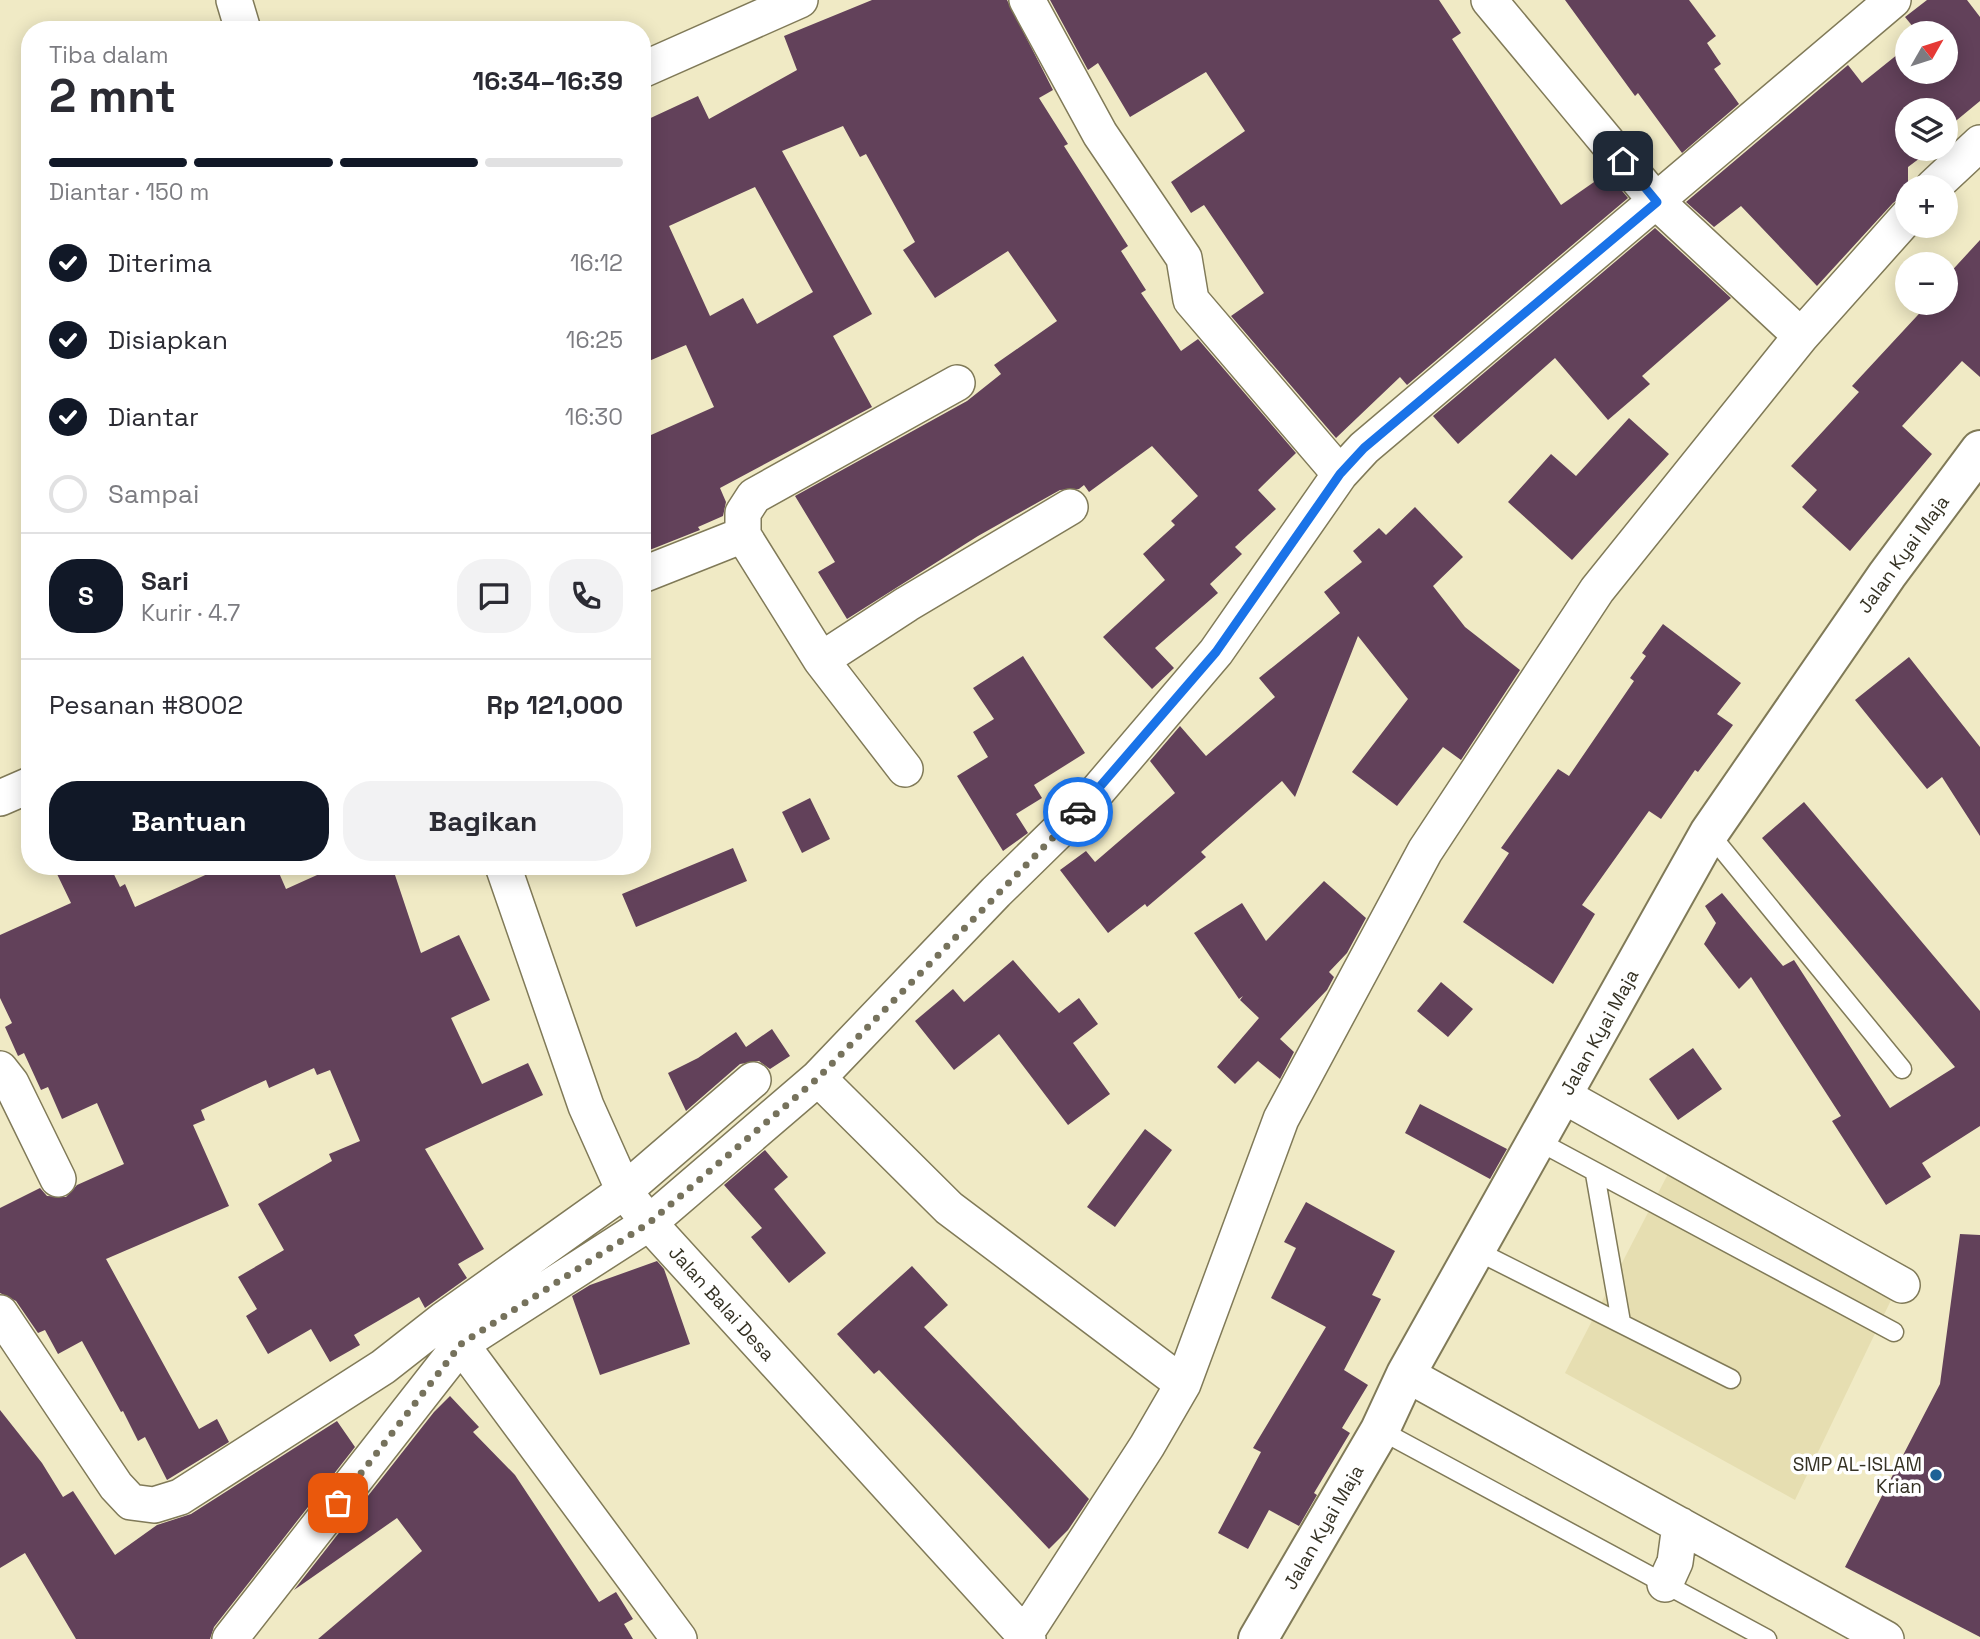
<!DOCTYPE html>
<html lang="id">
<meta charset="utf-8">
<style>
:root{--surface:#fff;--page:#f2f2f3;--text:#2b2b33;--muted:#7c7c81;--line:#e1e1e2;--accent:#111827}
body{margin:0;font-family:"Space Grotesk",sans-serif;background:var(--page);color:var(--text);height:100vh;display:flex;flex-direction:column;font-size:26px;white-space:nowrap}
*{box-sizing:border-box;margin:0}
p{font-size:23px;color:var(--muted)}
.icon{flex:none;width:38px;height:38px;fill:none;stroke:currentColor;stroke-width:2;stroke-linecap:round;stroke-linejoin:round}
.map{position:relative;flex:1;overflow:hidden}
.details{position:absolute;left:21px;top:21px;width:630px;height:854px;display:flex;flex-direction:column;background:var(--surface);border-radius:28px;box-shadow:0 4px 18px #0003}
.details>*{flex:none}
.needle{width:46px;rotate:51deg}
.fabs{position:absolute;left:1895px;top:21px;display:grid;gap:14px}
.fabs a{display:grid;place-items:center;width:63px;height:63px;border-radius:50%;background:var(--surface);box-shadow:0 4px 18px #0003;font-size:35px}
.pin{position:absolute;display:grid;place-items:center;width:60px;height:60px;color:#fff;margin:-30px;border-radius:14px;box-shadow:0 4px 10px #0006}
.courier{position:absolute;display:grid;place-items:center;width:70px;height:70px;margin:-35px;border:5px solid #1a73e8;border-radius:50%;background:#fff;color:#222;box-shadow:0 2px 9px #0007}
.headline em{font-style:normal;font-weight:800}
.headline div{display:flex;flex-direction:column-reverse}
.headline{display:flex;align-items:center;justify-content:space-between;height:119px;padding:0 28px}
h1{font-size:46px;font-weight:800;line-height:52px}
.bar{display:grid;grid-template-columns:repeat(4,1fr);gap:10px 7px;align-content:center;height:84px;padding:0 28px}
.bar i{height:9px;border-radius:5px;background:var(--line)}
.bar .selected{background:var(--accent)}
.bar p{grid-column:span 4}
.line{display:flex;align-items:center;gap:18px;padding:0 28px;border-top:2px solid var(--line)}
.line div{flex:1}
.round{display:grid;place-items:center;flex:none;width:74px;height:74px;border-radius:28px;background:var(--page)}
ol{padding:0 28px;list-style:none}
li{display:flex;align-items:center;gap:21px;height:77px}
li p{margin-inline-start:auto}
li .icon{padding:7px;border-radius:50%;background:var(--accent);color:#fff;stroke-width:4}
li:last-child{color:var(--muted)}
li i{width:38px;height:38px;border:4px solid var(--line);border-radius:50%}
.cta{display:flex;gap:14px;margin-top:auto;padding:14px 28px}
.cta a{flex:1;height:80px;border-radius:28px;background:var(--accent);color:#fff;font-size:28px;font-weight:800;line-height:80px;text-align:center}
.cta a+a{background:var(--page);color:var(--text)}
.map>svg:first-child{display:block}
.built{fill:#e6deb1}
.building{fill:#62415a;fill-rule:evenodd}
.lines{fill:none;stroke-linecap:round;stroke-linejoin:round}
.lane-casing{stroke:#807a58;stroke-width:21}
.street-casing{stroke:#807a58;stroke-width:38}
.primary-casing{stroke:#807a58;stroke-width:42}
.lane{stroke:#fff;stroke-width:18}
.street{stroke:#fff;stroke-width:35}
.primary{stroke:#fff;stroke-width:38}
.done{stroke:#76725c;stroke-width:7;stroke-dasharray:0 12.6}
.route{stroke:#1a73e8;stroke-width:9}
.poi-dot{fill:#1d6196;stroke:#fff;stroke-width:2.5}
.labels{text-anchor:middle;stroke-width:7;stroke-linejoin:round;paint-order:stroke}
.street-label{font-size:19px;fill:#353224;stroke:#fff}
.poi-label{font-size:19px;fill:#353224;stroke:#fff;text-anchor:end}
</style>
<div class="map">
<svg width="1980" height="1639" viewBox="0 0 1980 1639">
<rect width="100%" height="100%" fill="#f0eac5"/>
<path class="built" d="M1669 1172 1893 1296 1795 1500 1565 1373Z"/>
<path class="building" d="M872 0H1007L1053 90 1039 98 1068 144 1064 146 1128 246 1121 251 1146 290 1141 293 1181 351 1198 339 1296 453 1258 490 1276 509 1235 547 1242 554 1210 584 1218 593 1155 648 1174 668 1152 689 1103 637 1165 580 1143 554 1175 525 1171 521 1198 496 1152 446 1089 492 1084 485 1079 489 1060 490 978 536 847 619 818 572 835 562 795 496 967 401 1001 374 994 365 1057 321 1008 251 935 298 903 250 915 242 866 154 860 157 843 126 782 151 872 314 833 336 872 407 720 488 726 502 723 516 698 527 700 530 642 553V439L714 407 686 345 642 364V122L698 96 709 119 797 70 784 36ZM755 187 813 292 757 324 743 298 710 316 669 226Z
M1050 0H1439L1461 33 1452 39 1561 205 1607 173 1628 198 1407 385 1400 377 1336 438 1231 316 1264 293 1204 205 1191 213 1171 182 1245 131 1206 72 1130 117 1098 63 1088 70Z
M1565 0H1689L1716 36 1707 43 1721 64 1714 69 1739 104 1682 153 1638 93 1635 96Z
M1927 0H1967L1980 17V101L1946 129V110H1908V149H1921L1916 153 1920 158 1908 167V192L1893 203 1817 286 1741 206 1714 227 1686 202 1848 65 1862 83 1908 46V72H1946V33H1918L1905 17Z
M1655 228 1731 298 1642 376 1650 384 1608 420 1555 358 1458 444 1433 416Z
M1980 240V377L1962 361 1902 426 1932 454 1850 551 1802 507 1817 490 1791 466 1859 392 1852 386 1929 303H1946V277Z
M1629 418 1669 454 1572 560 1508 502 1551 454 1576 476Z
M1415 507 1463 557 1433 586 1465 627 1520 670 1461 760 1443 747 1397 806 1352 772 1408 699 1358 636 1295 797 1282 781 1201 852 1206 857 1147 907 1145 904 1108 933 1060 870 1086 851 1095 862 1175 793 1150 761 1180 726 1206 756 1275 697 1259 678 1340 613 1324 592 1362 562 1353 551 1379 528 1386 535Z
M1663 624 1741 683 1717 714 1733 725 1698 772 1695 770 1661 819 1649 811 1582 905 1595 914 1553 984 1463 922 1509 853 1501 848 1558 769 1569 776 1634 681 1630 678 1646 656 1642 653Z
M1023 656 1085 753 1034 785 1042 798 1016 814 1028 833 1003 851 957 776 988 757 973 732 994 719 973 688Z
M1909 657 1980 747V836L1942 777 1927 789 1855 700Z
M810 798 830 839 802 853 782 812Z
M1804 802 1980 1011V1126L1922 1163 1931 1177 1886 1205 1832 1121 1841 1116 1751 977 1739 989 1704 944 1716 923 1705 906 1722 893 1783 966 1794 960 1890 1108 1955 1067 1762 838Z
M733 848 747 881 636 927 622 894Z
M74 866H110L120 887 125 884 135 907 225 866H276L286 889 337 866H392L421 953 459 935 490 1000 451 1018 482 1084 528 1063 543 1095 425 1149 484 1249 458 1264 467 1278 425 1308 419 1297 354 1335 360 1345 330 1362 311 1329 268 1354 246 1316 257 1309 238 1277 284 1250 258 1204 332 1161 329 1154 360 1141 330 1070 317 1075 314 1068 269 1088 266 1080 201 1110 205 1120 193 1125 229 1206 106 1259 199 1429 217 1419 229 1442 167 1480 145 1437 138 1441 123 1411 121 1412 82 1341 58 1354 45 1330 38 1333 16 1301 0 1293V1208L40 1188 47 1196 66 1197 77 1185 124 1164 97 1103 62 1119 48 1087 41 1090 24 1053 18 1056 5 1027 12 1023 0 998V935L71 903 57 874Z
M1324 881 1366 918 1347 953 1329 972 1334 977 1327 990 1280 1039 1294 1052 1280 1079 1258 1061 1235 1084 1217 1067 1259 1018 1240 1000 1243 996 1239 999 1194 933 1242 903 1266 941Z
M1013 960 1059 1013 1079 998 1098 1024 1073 1043 1110 1094 1068 1125 999 1034 954 1070 915 1021 953 989 964 1002Z
M1441 982 1473 1009 1448 1037 1417 1011Z
M772 1029 790 1056 770 1069 759 1061 740 1064 686 1111 668 1073 698 1058 736 1032 746 1047Z
M1693 1048 1722 1089 1678 1120 1649 1079Z
M1420 1104 1507 1149 1490 1179 1405 1133Z
M1145 1129 1172 1150 1115 1227 1087 1207Z
M765 1150 788 1177 774 1189 826 1253 789 1283 751 1237 762 1228 724 1185Z
M1306 1202 1395 1251 1372 1295 1381 1299 1344 1370 1368 1385 1342 1428 1350 1433 1314 1493 1317 1495 1299 1526 1269 1510 1248 1549 1218 1533 1261 1452 1253 1448 1326 1327 1271 1298 1296 1248 1284 1242Z
M1960 1234 1980 1235V1637L1845 1567 1940 1384Z
M657 1261 664 1269 690 1344 600 1375 572 1296 590 1285Z
M912 1266 948 1305 924 1327 1089 1499 1068 1530 1049 1549 879 1370 874 1374 837 1334Z
M450 1396 479 1427 473 1432 515 1475 599 1602 616 1592 633 1619 624 1624 633 1639H318L422 1551 397 1518 294 1590 434 1412Z
M0 1410 42 1463 63 1497 73 1491 115 1555 157 1525 191 1514 337 1421 355 1447 214 1627 210 1639H76L25 1553 0 1568Z"/>
<g class="lines">
<defs>
<path id="lane" d="M1709 833 1902 1069
M1538 1141 1894 1332
M1595 1174 1621 1322
M1477 1251 1731 1379
M1380 1430 1767 1639"/>
<path id="street" d="M234 0 243 30
M1027 0 1100 134 1184 258 1191 300 1340 474
M1489 0 1657 202 1801 336
M642 70 800 0
M1933 187 1980 143
M957 383 754 496 743 513V535L821 660 907 604 1070 507
M642 575 743 535
M821 660 905 769
M0 798 30 785
M503 866 586 1106 624 1191 649 1223 1028 1639
M0 1069 11 1083 58 1179
M818 1078 949 1208 1183 1384
M1564 1096 1902 1285
M0 1313 116 1486 131 1502 154 1505 180 1497 383 1367 443 1320 679 1639
M443 1320 624 1191 753 1080
M1406 1374 1886 1639
M1665 1584 1675 1562 1680 1525
M230 1639 461 1344 649 1223 818 1078 996 892 1089 801 1216 652 1340 474 1364 448 1893 0
M1022 1639 1147 1446 1183 1384 1281 1119 1425 851 1597 590 1801 336 1908 216"/>
<path id="primary" d="M1258 1639 1380 1430 1406 1374 1709 833 1887 575 1980 450"/>
</defs>
<use href="#lane" class="lane-casing"/>
<use href="#street" class="street-casing"/>
<use href="#primary" class="primary-casing"/>
<use href="#lane" class="lane"/>
<use href="#street" class="street"/>
<use href="#primary" class="primary"/>
</g>
<g class="lines">
<path class="done" d="M338 1503 461 1344 649 1223 818 1078 1078 812"/>
<path class="route" d="M1078 812 1216 652 1340 474 1364 448 1657 202 1623 161"/>
</g>
<circle class="poi-dot" cx="1936" cy="1475" r="7"/>
<g class="labels">
<g class="street-label">
<text transform="translate(1903 554) rotate(-54)" y="7">Jalan Kyai Maja</text>
<text transform="translate(1599 1032) rotate(-61)" y="7">Jalan Kyai Maja</text>
<text transform="translate(722 1303) rotate(48)" y="7">Jalan Balai Desa</text>
<text transform="translate(1323 1527) rotate(-60)" y="7">Jalan Kyai Maja</text>
</g>
<g class="poi-label">
<text x="1922" y="1471">SMP AL-ISLAM<tspan x="1922" dy="22">Krian</tspan></text>
</g>
</g>
</svg>
<div class="fabs">
<a><svg class="needle" viewBox="-14 -14 28 28"><path d="M0-13l5 13h-10z" fill="#e53935"/><path d="M0 13l5-13h-10z" fill="#7c7c81"/></svg></a>
<a><svg class="icon" aria-label="layers" viewBox="0 0 24 24"><path d="M12 4l9 5-9 5-9-5zM3 14l9 5 9-5"/></svg></a>
<a>+</a>
<a>−</a>
</div>
<div class="pin" style="left:338px;top:1503px;background:#ea580c"><svg class="icon" aria-label="bag" viewBox="0 0 24 24"><path d="M5 8h14l-1 12H6zM9 8a3 3 0 0 1 6 0"/></svg></div>
<div class="pin" style="left:1623px;top:161px;background:#1f2937"><svg class="icon" aria-label="home" viewBox="0 0 24 24"><path d="M3 11l9-7 9 7M6 9v11h12V9"/></svg></div>
<div class="courier" style="left:1078px;top:812px"><svg class="icon" aria-label="car" viewBox="0 0 24 24"><path d="M5 17H2v-5l4-1 3-4h7l3 4 3 1v5h-3M9 17h6M6 11h13"/><circle cx="7" cy="17" r="2"/><circle cx="17" cy="17" r="2"/></svg></div>
<section class="details">
<div class="headline"><div><h1>2 mnt</h1><p>Tiba dalam</p></div><em>16:34–16:39</em></div>
<div class="bar"><i class="selected"></i><i class="selected"></i><i class="selected"></i><i></i><p>Diantar · 150 m</p></div>
<ol>
<li><svg class="icon" aria-label="check" viewBox="0 0 24 24"><path d="M5 12l5 5 9-10"/></svg>Diterima<p>16:12</p></li>
<li><svg class="icon" aria-label="check" viewBox="0 0 24 24"><path d="M5 12l5 5 9-10"/></svg>Disiapkan<p>16:25</p></li>
<li><svg class="icon" aria-label="check" viewBox="0 0 24 24"><path d="M5 12l5 5 9-10"/></svg>Diantar<p>16:30</p></li>
<li><i></i>Sampai</li>
</ol>
<div class="line" style="height:126px"><b class="round" style="background:var(--accent);color:#fff">S</b><div><b>Sari</b><p>Kurir · 4.7</p></div><a class="round"><svg class="icon" aria-label="chat" viewBox="0 0 24 24"><path d="M4 5h16v11H9l-5 4z"/></svg></a><a class="round"><svg class="icon" aria-label="phone" viewBox="0 0 24 24"><path d="M5 4h4l2 5-3 2q2 4 5 5l2-3 5 2v4C11 20 4 13 5 4z"/></svg></a></div>
<div class="line" style="height:91px"><div>Pesanan #8002</div><b>Rp 121,000</b></div>
<div class="cta"><a>Bantuan</a><a>Bagikan</a></div>
</section>
</div>
